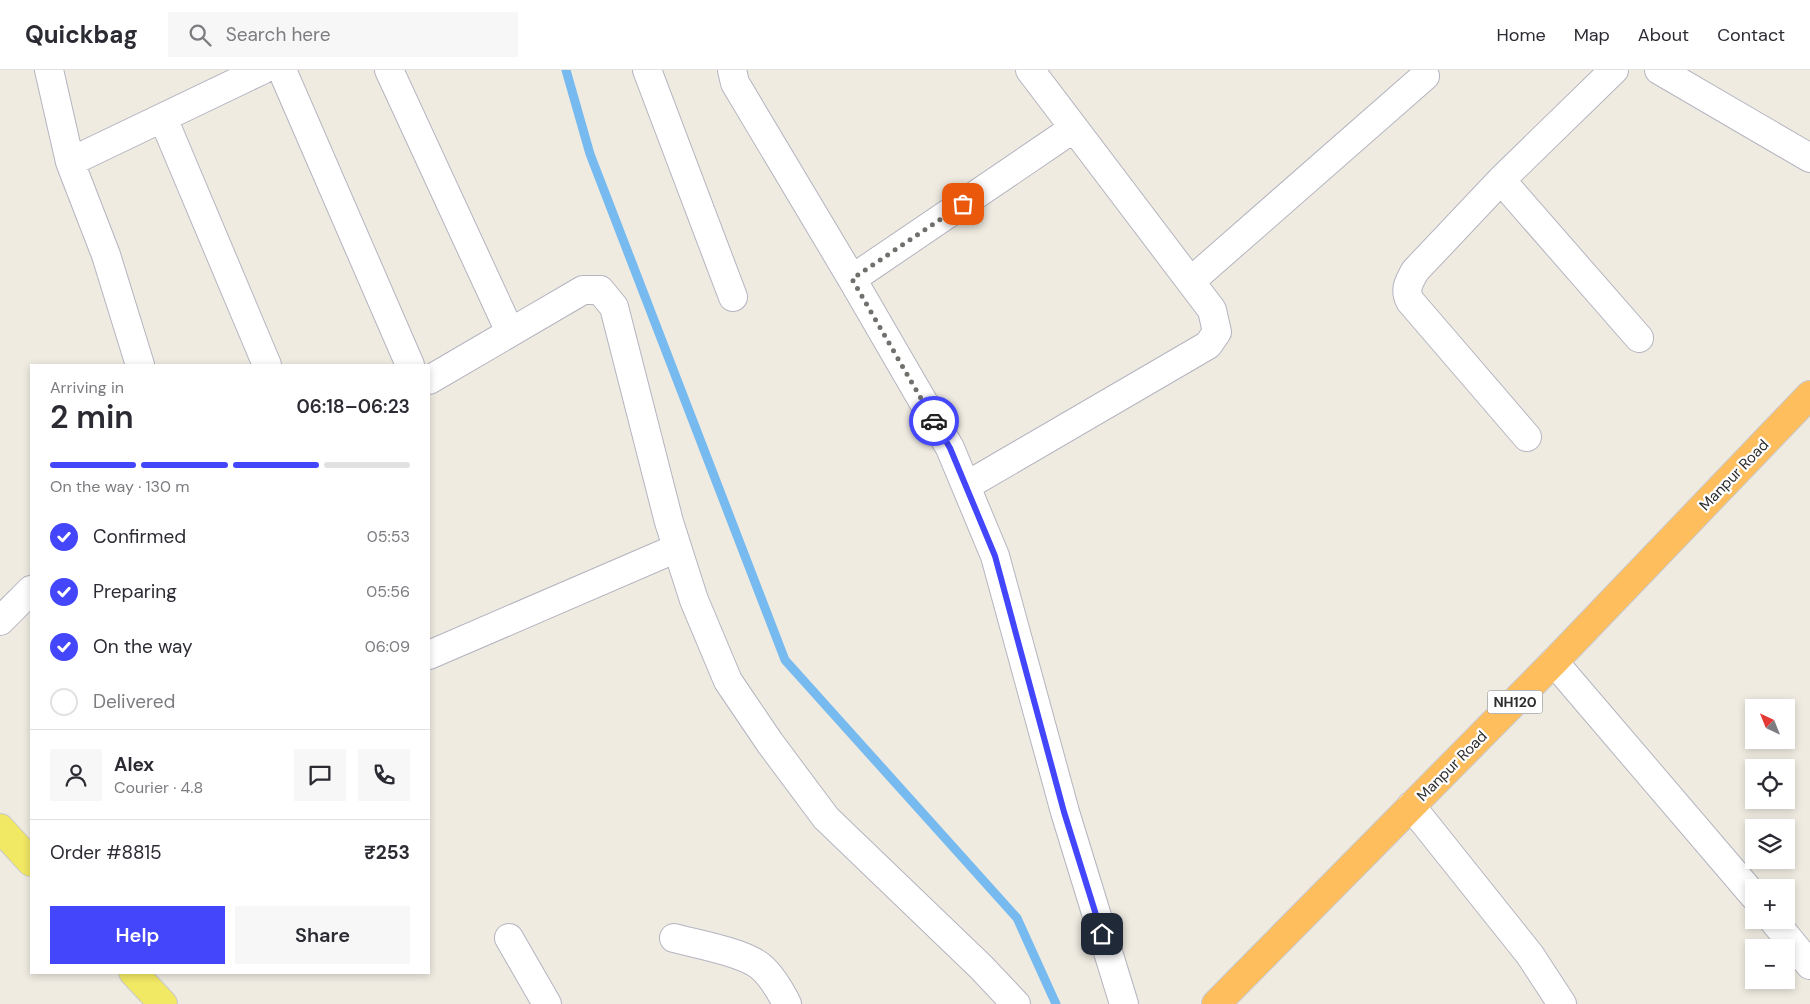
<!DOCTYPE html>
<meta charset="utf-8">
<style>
:root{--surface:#fff;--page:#f7f7f7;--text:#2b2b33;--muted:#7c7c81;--line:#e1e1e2;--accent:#4346fa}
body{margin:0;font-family:"DM Sans",sans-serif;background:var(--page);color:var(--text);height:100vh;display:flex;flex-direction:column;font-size:19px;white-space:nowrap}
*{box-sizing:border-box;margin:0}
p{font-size:16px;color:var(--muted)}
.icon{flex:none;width:28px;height:28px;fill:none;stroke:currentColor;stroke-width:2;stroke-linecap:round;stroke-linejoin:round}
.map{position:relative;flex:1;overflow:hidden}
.side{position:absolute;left:30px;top:294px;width:400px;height:610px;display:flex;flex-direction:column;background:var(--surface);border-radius:0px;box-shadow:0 2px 8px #0003}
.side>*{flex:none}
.needle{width:32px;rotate:317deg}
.fabs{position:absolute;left:1745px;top:629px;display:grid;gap:10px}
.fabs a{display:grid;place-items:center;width:50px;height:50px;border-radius:0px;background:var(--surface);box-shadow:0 2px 8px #0003;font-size:25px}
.pin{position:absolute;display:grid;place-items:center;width:42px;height:42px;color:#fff;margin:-21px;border-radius:10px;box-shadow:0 2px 8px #0006}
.courier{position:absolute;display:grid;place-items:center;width:50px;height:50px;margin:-25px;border:4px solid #4346fa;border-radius:50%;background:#fff;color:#222;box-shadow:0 1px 6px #0007}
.head em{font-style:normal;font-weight:600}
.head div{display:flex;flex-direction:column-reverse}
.head{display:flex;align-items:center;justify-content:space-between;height:85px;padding:0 20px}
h1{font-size:32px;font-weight:600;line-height:38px}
.bar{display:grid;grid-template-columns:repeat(4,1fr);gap:8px 5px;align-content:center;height:60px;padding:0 20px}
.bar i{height:6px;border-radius:4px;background:var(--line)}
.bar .selected{background:var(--accent)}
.bar p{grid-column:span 4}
.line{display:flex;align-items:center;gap:12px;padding:0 20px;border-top:1px solid var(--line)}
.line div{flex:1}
.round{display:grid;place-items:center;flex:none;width:52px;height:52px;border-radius:0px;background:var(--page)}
ol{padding:0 20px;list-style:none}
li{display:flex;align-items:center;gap:15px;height:55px}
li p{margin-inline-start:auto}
li .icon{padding:5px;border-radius:50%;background:var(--accent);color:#fff;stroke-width:4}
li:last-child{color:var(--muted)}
li i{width:28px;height:28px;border:2px solid var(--line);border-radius:50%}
.primary-button{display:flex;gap:10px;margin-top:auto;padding:10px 20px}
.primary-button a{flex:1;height:58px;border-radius:0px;background:var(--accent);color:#fff;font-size:20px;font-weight:600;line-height:58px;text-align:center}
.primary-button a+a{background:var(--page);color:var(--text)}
header{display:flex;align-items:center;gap:30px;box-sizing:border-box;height:70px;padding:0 25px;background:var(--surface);border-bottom:1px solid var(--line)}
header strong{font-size:24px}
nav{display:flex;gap:28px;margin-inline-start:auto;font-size:18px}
.search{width:350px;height:45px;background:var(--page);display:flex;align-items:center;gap:12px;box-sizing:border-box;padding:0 18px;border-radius:0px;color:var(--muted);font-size:19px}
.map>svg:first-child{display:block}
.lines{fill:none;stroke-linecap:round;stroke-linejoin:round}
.stream{stroke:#76baef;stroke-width:9}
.minor-casing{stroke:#b4b4c1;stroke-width:30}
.major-casing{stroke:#c9c9c9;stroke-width:30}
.highway-casing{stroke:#c9c9c9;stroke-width:30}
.minor{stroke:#fff;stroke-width:28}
.major{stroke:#f1e864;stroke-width:28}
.highway{stroke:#febe5d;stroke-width:28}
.done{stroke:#72706d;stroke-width:5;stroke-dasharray:0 9}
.route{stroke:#4346fa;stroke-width:6}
.labels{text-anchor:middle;stroke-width:4.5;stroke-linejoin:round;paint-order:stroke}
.shield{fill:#fff;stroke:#6d6d6d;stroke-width:1}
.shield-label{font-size:14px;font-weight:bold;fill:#2e2e2e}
.street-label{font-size:15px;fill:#2e2e2e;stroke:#fff}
</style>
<header>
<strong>Quickbag</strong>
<div class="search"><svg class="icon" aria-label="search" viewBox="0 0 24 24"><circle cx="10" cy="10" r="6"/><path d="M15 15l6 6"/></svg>Search here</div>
<nav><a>Home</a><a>Map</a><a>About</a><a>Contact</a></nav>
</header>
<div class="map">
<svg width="1810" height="934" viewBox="0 0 1810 934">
<rect width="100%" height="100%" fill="#efebe1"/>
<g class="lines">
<path class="stream" d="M566 0 590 84 785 590 1017 848 1056 934"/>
<defs>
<path id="minor" d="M49 0 70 92 106 185 140 295
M282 0 410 295
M389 0 510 262
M647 0 733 227
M732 0 735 13 852 209 950 378 995 486 1065 742 1124 934
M1659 0 1810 88
M163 48 267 295
M70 92 262 0
M1501 110 1639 268
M852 209 1074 58
M1191 211 1425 6
M429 310 583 220H600L614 237 669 452 694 530 728 611 770 673 826 748 981 897 1016 934
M1527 367 1410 231C1404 219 1409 212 1415 201L1501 110 1614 0
M966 416 1208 275 1217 262 1212 240 1030 0
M0 551 31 520
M429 585 677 478
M1554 592 1754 826
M1411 736 1530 885 1562 934
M1773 850 1810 895
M509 868 547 934
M674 868C696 874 742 882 760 896 772 906 780 920 787 934"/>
<path id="major" d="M0 758 31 792
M133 902 163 934"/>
<path id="highway" d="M1216 934 1554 592 1810 325"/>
</defs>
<use href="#minor" class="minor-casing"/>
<use href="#major" class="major-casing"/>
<use href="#highway" class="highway-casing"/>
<use href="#minor" class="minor"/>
<use href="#major" class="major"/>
<use href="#highway" class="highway"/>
</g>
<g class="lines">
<path class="done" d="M934 351 852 209 963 134"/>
<path class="route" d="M934 351 950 378 995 486 1064 742 1102 864"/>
</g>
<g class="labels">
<rect class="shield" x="1487.5" y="620.5" width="55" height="23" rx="4"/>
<g class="shield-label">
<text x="1515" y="637">NH120</text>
</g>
<g class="street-label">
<text transform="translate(1734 405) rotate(-46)" y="5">Manpur Road</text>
<text transform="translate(1452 696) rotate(-45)" y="5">Manpur Road</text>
</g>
</g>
</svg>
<div class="fabs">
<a><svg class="needle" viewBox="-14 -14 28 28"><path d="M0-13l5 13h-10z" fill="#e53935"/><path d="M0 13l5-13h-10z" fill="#7c7c81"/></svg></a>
<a><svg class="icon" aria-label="locate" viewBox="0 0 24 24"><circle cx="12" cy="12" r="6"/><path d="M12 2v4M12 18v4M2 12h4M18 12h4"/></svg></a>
<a><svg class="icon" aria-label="layers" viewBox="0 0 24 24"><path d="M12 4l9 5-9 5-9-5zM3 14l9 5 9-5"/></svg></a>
<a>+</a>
<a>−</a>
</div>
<div class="pin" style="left:963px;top:134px;background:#ea580c"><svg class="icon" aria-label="bag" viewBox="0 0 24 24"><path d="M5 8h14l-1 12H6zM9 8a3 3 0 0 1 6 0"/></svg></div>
<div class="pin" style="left:1102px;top:864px;background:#1f2937"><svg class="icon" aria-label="home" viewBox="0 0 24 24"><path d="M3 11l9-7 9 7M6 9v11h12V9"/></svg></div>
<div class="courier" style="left:934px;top:351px"><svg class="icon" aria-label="car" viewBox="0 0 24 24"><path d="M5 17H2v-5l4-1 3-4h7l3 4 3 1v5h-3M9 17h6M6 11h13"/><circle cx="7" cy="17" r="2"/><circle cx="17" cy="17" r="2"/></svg></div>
<section class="side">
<div class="head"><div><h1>2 min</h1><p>Arriving in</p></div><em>06:18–06:23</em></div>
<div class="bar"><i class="selected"></i><i class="selected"></i><i class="selected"></i><i></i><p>On the way · 130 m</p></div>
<ol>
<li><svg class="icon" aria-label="check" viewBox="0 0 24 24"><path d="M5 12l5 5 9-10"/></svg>Confirmed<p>05:53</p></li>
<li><svg class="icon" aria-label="check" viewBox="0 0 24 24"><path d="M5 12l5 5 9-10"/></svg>Preparing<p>05:56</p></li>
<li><svg class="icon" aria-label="check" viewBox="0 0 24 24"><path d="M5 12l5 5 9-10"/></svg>On the way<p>06:09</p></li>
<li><i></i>Delivered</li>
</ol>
<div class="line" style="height:90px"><a class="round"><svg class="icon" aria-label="person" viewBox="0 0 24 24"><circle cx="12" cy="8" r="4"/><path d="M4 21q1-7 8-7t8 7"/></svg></a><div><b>Alex</b><p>Courier · 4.8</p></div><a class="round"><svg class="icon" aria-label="chat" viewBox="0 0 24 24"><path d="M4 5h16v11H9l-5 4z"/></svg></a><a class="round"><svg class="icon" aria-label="phone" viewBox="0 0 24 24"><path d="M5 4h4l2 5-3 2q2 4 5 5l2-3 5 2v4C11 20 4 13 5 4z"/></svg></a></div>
<div class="line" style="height:65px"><div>Order #8815</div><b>₹253</b></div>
<div class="primary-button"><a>Help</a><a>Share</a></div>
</section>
</div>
